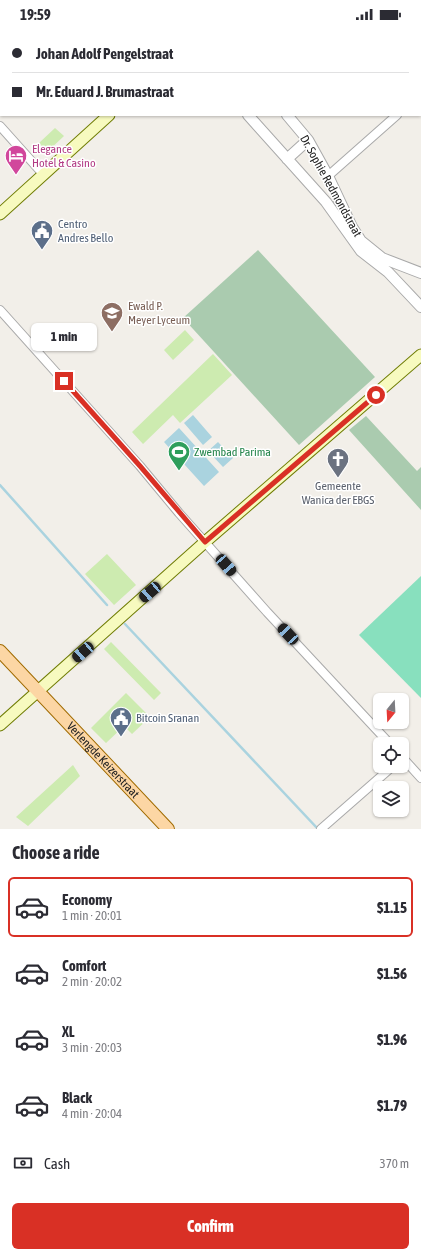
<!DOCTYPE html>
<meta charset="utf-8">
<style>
:root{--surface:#fff;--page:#f7f7f7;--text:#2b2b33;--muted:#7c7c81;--line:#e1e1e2;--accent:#d93025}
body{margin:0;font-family:"Asap Condensed",sans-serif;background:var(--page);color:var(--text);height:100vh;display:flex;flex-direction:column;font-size:15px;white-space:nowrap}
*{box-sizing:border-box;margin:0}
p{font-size:13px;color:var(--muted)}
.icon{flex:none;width:22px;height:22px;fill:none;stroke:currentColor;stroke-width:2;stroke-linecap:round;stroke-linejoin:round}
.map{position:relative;height:801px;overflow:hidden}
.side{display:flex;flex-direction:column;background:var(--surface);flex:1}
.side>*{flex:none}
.hud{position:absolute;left:0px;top:0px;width:421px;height:88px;box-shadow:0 1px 3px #0004;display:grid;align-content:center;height:88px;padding:0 12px;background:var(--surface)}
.needle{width:26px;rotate:198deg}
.tools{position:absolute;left:373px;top:665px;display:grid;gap:8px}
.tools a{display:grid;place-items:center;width:36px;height:36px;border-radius:6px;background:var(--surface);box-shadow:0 1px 3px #0004;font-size:20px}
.end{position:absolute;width:18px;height:18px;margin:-9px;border:5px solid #d93025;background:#fff;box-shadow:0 0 0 2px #fff}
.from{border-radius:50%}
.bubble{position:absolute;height:28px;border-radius:6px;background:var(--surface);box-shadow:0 1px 3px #0004;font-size:13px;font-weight:800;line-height:28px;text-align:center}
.car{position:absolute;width:12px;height:24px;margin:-12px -6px;border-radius:5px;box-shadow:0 0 3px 1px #0007;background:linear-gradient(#222 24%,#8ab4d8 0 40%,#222 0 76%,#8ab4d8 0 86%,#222 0)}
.hud b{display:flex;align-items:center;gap:14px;height:38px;font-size:15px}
.hud b+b{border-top:1px solid var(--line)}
.hud i{width:10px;height:10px;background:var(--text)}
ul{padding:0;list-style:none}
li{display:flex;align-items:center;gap:12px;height:60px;margin:0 8px 6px;padding:0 4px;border:2px solid transparent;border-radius:6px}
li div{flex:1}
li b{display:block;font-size:15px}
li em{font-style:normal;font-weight:800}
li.active{border-color:var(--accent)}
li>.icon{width:36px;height:36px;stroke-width:1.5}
h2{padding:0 12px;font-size:18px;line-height:48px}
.pay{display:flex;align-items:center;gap:10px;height:44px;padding:0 12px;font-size:15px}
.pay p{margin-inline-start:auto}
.cta{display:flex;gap:8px;margin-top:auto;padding:8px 12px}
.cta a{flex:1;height:46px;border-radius:6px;background:var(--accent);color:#fff;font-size:16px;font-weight:800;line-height:46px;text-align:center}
.status{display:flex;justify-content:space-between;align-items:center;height:28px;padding:0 20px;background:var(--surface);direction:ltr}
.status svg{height:11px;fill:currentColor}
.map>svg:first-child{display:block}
</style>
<div class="status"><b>19:59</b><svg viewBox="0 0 49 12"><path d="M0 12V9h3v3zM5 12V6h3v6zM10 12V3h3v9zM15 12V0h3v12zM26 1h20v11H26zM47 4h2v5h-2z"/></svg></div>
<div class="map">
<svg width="421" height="801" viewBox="0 0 421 801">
<rect width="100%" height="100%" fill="#f2efe9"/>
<path fill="#cdebb0" d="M55 100 64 108 47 124 39 115Z
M185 302 194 312 173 332 164 322Z
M213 326 232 347 180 395 173 387 143 416 132 404Z
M107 526 136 557 114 577 85 546Z
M111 614 161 665 154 672 104 621Z
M126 665 150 689 132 706 124 698 106 715 91 700Z
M73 737 80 748 28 798 16 789Z"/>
<path fill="#aacbaf" d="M258 222 375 349 299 417 183 290Z
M366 388 417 443 421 439V482L349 402Z"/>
<path fill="#88e0be" d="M421 548V670L359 607Z"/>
<path fill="#aad3df" d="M193 387 212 409 203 417 184 395Z
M179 400 219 444 204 458 164 414Z
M218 414 233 430 223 439 208 423Z"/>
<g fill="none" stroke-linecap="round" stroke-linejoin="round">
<path stroke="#aad3df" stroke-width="2.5" d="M0 457 107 577
M125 596 318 801"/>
<g stroke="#a9a9a9" stroke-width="10">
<path id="minor" d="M420 67 421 66
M0 98 43 146
M328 148 397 87
M0 282 140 438 179 485 267 584 390 716
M402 729 421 750
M321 801 393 738"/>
</g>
<g stroke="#a9a9a9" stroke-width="12">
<path id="tertiary" d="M171 0 172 1
M211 0 212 1
M248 87 326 174 361 223 388 244 421 279
M287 87 308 112 328 148 352 199 361 213 382 230 421 245
M287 131 308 112"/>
</g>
<g stroke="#707d05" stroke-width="13">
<path id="secondary" d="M204 1 205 0
M0 186 109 87
M0 697 205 514 421 327"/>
</g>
<g stroke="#a06b00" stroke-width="14">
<g id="primary">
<path id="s1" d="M0 623 168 801"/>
</g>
</g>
<use href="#minor" stroke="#fff" stroke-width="8"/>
<use href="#tertiary" stroke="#fff" stroke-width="10"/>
<use href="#secondary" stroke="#f7fabf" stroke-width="11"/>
<use href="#primary" stroke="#fcd6a4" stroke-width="12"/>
</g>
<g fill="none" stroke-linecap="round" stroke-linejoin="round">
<path stroke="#d93025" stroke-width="5" d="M64 353 140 438 205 514 376 367"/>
</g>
<defs>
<g id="hotel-pin" transform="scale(1.15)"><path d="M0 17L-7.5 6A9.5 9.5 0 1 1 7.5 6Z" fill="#d1479c" stroke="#fff"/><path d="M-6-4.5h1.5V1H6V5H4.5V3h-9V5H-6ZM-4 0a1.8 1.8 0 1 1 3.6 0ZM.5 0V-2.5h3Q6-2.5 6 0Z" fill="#fff"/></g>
<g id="civic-pin" transform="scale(1.15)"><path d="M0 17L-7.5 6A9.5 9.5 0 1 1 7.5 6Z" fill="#5c6f8a" stroke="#fff"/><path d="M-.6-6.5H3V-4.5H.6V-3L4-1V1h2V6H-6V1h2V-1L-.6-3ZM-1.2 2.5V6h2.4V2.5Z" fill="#fff"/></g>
<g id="school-pin" transform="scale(1.15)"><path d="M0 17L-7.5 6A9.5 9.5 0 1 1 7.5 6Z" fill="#8d6e63" stroke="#fff"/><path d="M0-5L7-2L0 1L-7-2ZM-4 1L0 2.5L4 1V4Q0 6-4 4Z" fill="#fff"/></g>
<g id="stadium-pin" transform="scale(1.15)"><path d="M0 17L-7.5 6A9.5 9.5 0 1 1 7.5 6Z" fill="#2e9e5b" stroke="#fff"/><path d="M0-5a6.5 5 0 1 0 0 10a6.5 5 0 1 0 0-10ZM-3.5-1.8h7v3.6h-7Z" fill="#fff"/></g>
<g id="church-pin" transform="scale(1.15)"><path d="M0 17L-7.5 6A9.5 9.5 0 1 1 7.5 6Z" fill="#6b7280" stroke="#fff"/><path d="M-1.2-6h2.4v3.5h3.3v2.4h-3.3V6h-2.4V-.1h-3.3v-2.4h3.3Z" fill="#fff"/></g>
</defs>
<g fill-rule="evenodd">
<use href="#hotel-pin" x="16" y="128"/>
<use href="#civic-pin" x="42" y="203"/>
<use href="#school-pin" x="112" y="285"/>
<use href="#stadium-pin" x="179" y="424"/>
<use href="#church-pin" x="338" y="431"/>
<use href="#civic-pin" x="121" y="690"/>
</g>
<g text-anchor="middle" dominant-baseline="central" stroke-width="3" stroke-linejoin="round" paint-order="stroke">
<g font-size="12" fill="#b23c85" stroke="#fff" text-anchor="start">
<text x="32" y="121">Elegance<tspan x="32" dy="14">Hotel &amp; Casino</tspan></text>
</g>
<g font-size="12" fill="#222" stroke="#fff">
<text transform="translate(331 158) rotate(61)">Dr. Sophie Redmondstraat</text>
<text stroke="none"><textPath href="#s1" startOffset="150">Verlengde Keizerstraat</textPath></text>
</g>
<g font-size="12" fill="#4e5e75" stroke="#fff" text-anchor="start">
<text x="58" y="196">Centro<tspan x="58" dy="14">Andres Bello</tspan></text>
<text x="136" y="690">Bitcoin Sranan</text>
</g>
<g font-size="12" fill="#785e54" stroke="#fff" text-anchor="start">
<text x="128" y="278">Ewald P.<tspan x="128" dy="14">Meyer Lyceum</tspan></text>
</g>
<g font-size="12" fill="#27864d" stroke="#fff" text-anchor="start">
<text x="194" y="424">Zwembad Parima</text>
</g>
<g font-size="12" fill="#5b616d" stroke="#fff">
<text x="338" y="458">Gemeente<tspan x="338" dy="14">Wanica der EBGS</tspan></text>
</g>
</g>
</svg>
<div class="tools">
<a><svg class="needle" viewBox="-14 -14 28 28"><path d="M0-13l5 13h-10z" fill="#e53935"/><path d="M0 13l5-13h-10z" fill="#7c7c81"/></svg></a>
<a><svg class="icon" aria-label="locate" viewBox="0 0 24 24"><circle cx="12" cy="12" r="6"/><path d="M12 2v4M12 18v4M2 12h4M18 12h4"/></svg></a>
<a><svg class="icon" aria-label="layers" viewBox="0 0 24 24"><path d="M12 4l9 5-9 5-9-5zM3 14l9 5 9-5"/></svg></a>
</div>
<i class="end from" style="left:376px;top:367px"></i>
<i class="end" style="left:64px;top:353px"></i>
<div class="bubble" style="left:31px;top:295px;width:66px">1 min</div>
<i class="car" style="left:226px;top:537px;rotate:139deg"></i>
<i class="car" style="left:150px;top:564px;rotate:229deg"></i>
<i class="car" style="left:288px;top:606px;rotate:317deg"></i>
<i class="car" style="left:83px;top:624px;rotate:229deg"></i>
<div class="hud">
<b><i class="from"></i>Johan Adolf Pengelstraat</b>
<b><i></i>Mr. Eduard J. Brumastraat</b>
</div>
</div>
<section class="side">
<h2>Choose a ride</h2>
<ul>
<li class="active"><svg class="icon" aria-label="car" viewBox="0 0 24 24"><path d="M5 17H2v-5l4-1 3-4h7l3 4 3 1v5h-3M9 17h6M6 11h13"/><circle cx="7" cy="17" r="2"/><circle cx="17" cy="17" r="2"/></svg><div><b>Economy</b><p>1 min · 20:01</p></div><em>$1.15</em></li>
<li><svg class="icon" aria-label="car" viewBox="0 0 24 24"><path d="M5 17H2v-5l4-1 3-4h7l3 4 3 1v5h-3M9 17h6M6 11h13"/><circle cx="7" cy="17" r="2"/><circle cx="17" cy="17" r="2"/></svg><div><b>Comfort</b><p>2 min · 20:02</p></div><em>$1.56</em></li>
<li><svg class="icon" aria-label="car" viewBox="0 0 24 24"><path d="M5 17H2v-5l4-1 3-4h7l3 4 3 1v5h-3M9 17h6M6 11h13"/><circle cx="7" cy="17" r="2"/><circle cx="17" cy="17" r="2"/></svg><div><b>XL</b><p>3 min · 20:03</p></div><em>$1.96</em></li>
<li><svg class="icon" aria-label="car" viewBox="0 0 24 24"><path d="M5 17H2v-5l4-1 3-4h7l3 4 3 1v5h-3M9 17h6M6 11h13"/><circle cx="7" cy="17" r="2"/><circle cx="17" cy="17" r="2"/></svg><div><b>Black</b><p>4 min · 20:04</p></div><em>$1.79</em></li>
</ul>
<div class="pay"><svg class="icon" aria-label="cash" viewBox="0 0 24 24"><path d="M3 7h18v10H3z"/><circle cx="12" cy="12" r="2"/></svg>Cash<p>370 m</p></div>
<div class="cta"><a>Confirm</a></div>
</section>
